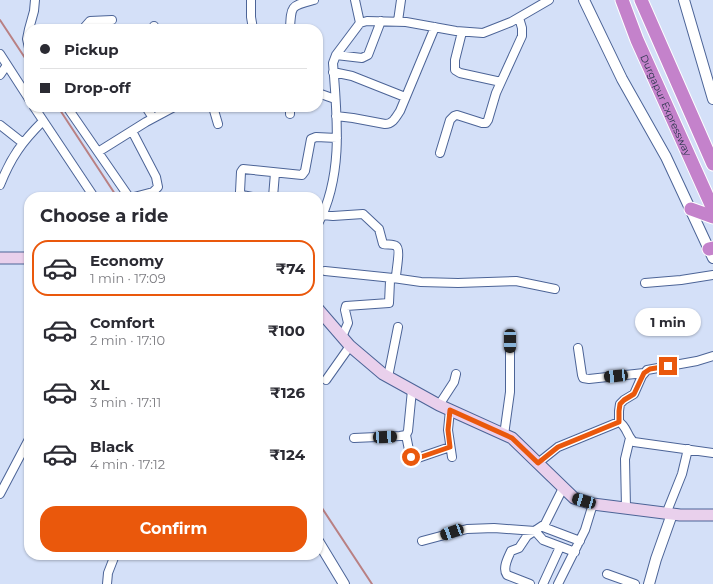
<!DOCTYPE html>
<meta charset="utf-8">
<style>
:root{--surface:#fff;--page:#f2f2f3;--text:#2b2b33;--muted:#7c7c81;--line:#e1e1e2;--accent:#ea580c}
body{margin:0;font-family:Montserrat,sans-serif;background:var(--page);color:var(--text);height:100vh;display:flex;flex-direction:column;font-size:15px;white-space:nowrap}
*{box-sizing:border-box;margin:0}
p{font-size:13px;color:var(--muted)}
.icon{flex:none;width:22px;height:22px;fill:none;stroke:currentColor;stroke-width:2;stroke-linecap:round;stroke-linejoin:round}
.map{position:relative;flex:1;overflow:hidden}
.details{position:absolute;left:24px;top:192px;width:299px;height:368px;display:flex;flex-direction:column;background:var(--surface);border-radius:16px;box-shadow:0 1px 3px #0004}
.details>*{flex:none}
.banner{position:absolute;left:24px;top:24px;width:299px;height:88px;border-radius:16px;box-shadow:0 1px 3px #0004;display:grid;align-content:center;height:88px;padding:0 16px;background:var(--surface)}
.end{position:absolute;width:18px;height:18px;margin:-9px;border:5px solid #ea580c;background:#fff;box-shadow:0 0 0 2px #fff}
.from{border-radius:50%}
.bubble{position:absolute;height:28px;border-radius:14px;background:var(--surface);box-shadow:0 1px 3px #0004;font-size:13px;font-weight:700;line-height:28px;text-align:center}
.car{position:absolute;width:12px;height:24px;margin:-12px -6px;border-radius:5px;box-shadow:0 0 3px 1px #0007;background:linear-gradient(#222 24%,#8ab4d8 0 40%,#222 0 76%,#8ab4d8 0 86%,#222 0)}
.banner b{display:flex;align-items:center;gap:14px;height:38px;font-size:15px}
.banner b+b{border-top:1px solid var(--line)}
.banner i{width:10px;height:10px;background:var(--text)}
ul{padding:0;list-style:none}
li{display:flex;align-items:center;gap:12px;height:56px;margin:0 8px 6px;padding:0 8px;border:2px solid transparent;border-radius:16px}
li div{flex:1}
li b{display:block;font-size:15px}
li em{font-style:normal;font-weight:700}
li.current{border-color:var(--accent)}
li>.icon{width:36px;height:36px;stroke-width:1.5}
h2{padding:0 16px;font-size:18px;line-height:48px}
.button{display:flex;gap:8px;margin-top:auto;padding:8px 16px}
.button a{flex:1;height:46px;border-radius:16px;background:var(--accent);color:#fff;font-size:16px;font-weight:700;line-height:46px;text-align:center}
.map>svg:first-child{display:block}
</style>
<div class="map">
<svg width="713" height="584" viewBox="0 0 713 584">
<rect width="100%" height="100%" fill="#d4e0f8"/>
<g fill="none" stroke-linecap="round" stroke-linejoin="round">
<path stroke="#b98083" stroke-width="2" d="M0 20 29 64
M58 107 117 197
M318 502 372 584"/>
<g stroke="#4c6497" stroke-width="10">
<path id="minor" d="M251 0V17L253 29
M355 0 360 23
M398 21 401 0
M29 29 34 11 35 0
M29 29 27 39 29 48
M83 29 90 21 112 20
M154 29V26
M290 29C291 5 291 6 314 0
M462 32 455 60V70L460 73 501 82
M0 54 29 99
M336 55 362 58 368 55 381 21
M333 72 352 76 405 97
M0 75 7 65
M318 93 335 99
M34 107 94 197
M67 107 129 197
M146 107 153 118
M213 107 218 124
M290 114V107
M336 116 353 118 385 124C393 124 396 117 400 111L435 27
M0 125 23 143
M132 131 156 177 158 187 153 192 134 197
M98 152 146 122 174 107
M440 153 450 120 454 116 457 115 482 123H486L488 120 496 93 522 36V28L519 18
M0 185C11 157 22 142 43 121
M252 197 242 195 240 192 241 172 243 169 302 175 305 171 311 139 316 137 337 138
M273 197 275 173
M322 215 333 216 363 214 379 229 383 244C387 245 393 244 396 246 401 249 396 271 396 277
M318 224C344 175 337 116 333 63L336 55 360 23 367 21 406 22 456 31 483 33 511 22 549 0
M325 271 393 278
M645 283 681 280 713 275
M342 337 348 323 345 310 346 306 389 303 390 281 393 278 421 282 458 283 516 281 555 289
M578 348 582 375 583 378 589 379 644 373
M388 377 398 327
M326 380 350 346
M439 405 454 382 456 374
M450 410 448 430 452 457
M619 422V411L620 404 624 400 634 394 642 376 647 370 697 361 713 356
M406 435 410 455 413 458H418L450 447
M504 435 510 392V341
M354 438 400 436 406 435 408 431 412 390
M538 463 558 447 619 422C627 426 627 437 634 442L713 453
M0 494 29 439
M626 508 625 459 630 438
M666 514 682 474 688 449
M543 527 580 541
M422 541 467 529 494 528 535 531 543 540 575 552
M607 574 635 584
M107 584 108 573 115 555
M530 584 507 575C502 568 508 558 511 551L519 548 527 536 545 524 563 488
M543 584 560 547
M558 584 585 530 593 504"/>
</g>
<g stroke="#4c6497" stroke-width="12">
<path id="tertiary" d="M584 0 622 79 666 157 713 258
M684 0 713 99
M318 541 344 584
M649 584 656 559 672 514"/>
</g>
<g stroke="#4c6497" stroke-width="13">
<path id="secondary" d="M0 258H29
M318 309 350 346 383 374 439 405 512 438 574 498 593 504 680 515H713"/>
</g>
<g stroke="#fff" stroke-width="15">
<g id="trunk">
<path id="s1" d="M622 0 637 40 713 209"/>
<path d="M641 0 713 164"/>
<path d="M691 209 713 217"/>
<path d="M709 249 713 248"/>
</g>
</g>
<use href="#minor" stroke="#fff" stroke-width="8"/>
<use href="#tertiary" stroke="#fff" stroke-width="10"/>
<use href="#secondary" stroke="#e9d0ec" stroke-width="11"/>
<use href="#trunk" stroke="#c482cb" stroke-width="13"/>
</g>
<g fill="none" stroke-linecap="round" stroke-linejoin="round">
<path stroke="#ea580c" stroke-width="5" d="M411 457 418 458 450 447 448 430 450 410 512 438 538 463 558 447 619 422V411L620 404 624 400 634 394 644 373 650 369 668 366"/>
</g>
<g text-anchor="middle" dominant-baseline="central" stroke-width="4" stroke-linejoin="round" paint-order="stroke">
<g font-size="10" fill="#29344b" stroke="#fff">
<text stroke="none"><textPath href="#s1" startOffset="114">Durgapur Expressway</textPath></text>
</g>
</g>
</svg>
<i class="end from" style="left:411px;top:457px"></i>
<i class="end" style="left:668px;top:366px"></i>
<div class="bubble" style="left:635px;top:308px;width:66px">1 min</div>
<i class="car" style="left:510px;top:341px;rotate:180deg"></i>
<i class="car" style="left:616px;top:376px;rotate:264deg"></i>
<i class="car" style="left:385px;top:437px;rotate:87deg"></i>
<i class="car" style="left:584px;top:501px;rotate:286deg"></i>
<i class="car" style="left:452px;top:532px;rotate:250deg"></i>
<div class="banner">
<b><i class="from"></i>Pickup</b>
<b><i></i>Drop-off</b>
</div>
<section class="details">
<h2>Choose a ride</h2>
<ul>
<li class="current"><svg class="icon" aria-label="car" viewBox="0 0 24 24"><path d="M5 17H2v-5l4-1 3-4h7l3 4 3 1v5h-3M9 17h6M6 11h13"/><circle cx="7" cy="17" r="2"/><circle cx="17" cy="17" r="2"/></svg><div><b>Economy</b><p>1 min · 17:09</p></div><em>₹74</em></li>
<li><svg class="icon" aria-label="car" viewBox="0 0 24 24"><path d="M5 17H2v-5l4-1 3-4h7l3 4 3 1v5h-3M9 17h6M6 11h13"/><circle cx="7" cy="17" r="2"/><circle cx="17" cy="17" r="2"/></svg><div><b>Comfort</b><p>2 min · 17:10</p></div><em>₹100</em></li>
<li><svg class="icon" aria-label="car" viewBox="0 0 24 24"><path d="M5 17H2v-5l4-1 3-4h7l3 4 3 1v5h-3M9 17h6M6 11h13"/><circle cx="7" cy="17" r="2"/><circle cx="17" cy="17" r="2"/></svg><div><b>XL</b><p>3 min · 17:11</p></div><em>₹126</em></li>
<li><svg class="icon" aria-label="car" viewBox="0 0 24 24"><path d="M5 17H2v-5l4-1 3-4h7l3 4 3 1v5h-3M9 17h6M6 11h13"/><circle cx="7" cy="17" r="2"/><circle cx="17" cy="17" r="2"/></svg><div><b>Black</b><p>4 min · 17:12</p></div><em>₹124</em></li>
</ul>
<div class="button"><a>Confirm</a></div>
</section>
</div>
